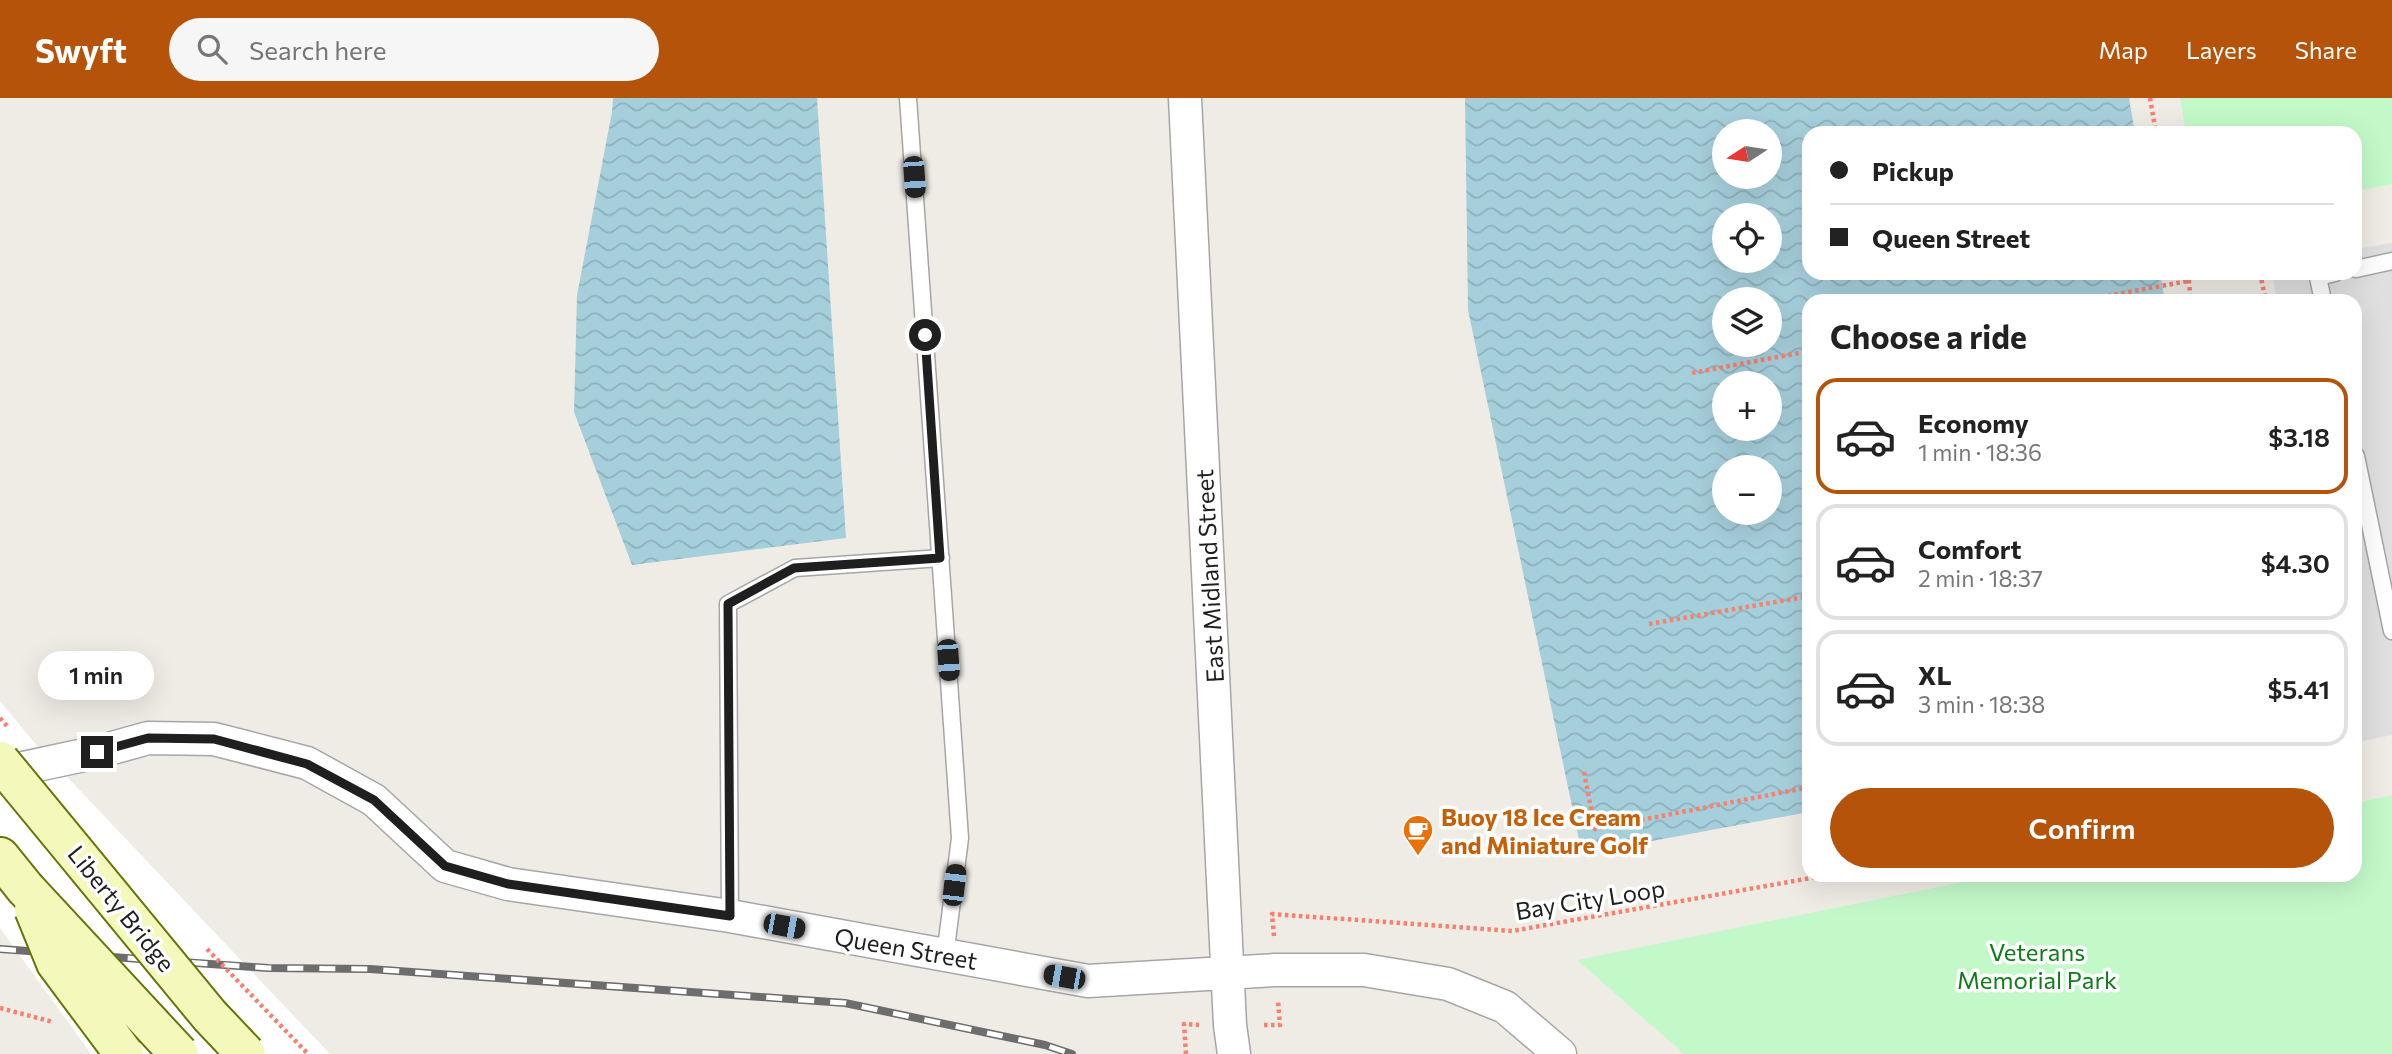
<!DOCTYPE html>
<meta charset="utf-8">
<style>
:root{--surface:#fff;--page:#f6f6f6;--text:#222;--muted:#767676;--line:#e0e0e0;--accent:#b45309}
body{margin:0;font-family:Commissioner,sans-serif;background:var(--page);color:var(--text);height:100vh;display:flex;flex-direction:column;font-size:26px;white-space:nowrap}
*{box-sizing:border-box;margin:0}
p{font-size:23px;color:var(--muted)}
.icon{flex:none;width:38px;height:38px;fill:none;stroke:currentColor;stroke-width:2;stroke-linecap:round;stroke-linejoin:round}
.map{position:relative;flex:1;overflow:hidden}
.drawer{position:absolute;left:1802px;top:196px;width:560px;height:588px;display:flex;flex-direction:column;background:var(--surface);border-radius:21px;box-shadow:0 7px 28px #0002}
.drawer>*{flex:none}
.guide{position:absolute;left:1802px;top:28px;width:560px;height:154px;border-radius:21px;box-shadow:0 7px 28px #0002;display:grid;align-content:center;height:154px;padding:0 28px;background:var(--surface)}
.needle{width:46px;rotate:258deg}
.tools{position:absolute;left:1712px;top:21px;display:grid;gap:14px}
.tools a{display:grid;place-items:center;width:70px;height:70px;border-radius:50%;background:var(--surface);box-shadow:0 7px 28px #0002;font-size:35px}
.end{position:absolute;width:32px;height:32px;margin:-16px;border:9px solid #1f1f1f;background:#fff;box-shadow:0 0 0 4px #fff}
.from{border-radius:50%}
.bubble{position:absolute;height:49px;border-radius:24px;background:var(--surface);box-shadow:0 7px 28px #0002;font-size:23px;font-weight:600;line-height:49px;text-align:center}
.car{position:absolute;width:21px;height:42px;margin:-21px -10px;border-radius:9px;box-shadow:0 0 5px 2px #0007;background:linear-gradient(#222 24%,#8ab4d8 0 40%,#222 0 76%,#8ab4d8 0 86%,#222 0)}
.guide b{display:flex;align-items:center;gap:24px;height:66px;font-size:26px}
.guide b+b{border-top:2px solid var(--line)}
.guide i{width:18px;height:18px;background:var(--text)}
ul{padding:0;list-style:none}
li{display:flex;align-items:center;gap:21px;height:116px;margin:0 14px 10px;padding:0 14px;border:4px solid var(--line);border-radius:21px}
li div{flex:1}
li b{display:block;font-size:26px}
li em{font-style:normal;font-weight:600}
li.active{border-color:var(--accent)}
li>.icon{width:63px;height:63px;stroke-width:1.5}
h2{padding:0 28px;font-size:32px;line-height:84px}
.primary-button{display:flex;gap:14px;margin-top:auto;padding:14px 28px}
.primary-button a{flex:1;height:80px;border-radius:42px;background:var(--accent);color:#fff;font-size:28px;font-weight:600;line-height:80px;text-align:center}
header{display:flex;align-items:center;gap:42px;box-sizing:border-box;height:98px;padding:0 35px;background:var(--accent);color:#fff}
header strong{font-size:33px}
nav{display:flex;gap:38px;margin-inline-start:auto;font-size:24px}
.search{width:490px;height:63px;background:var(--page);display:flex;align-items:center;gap:18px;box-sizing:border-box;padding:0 24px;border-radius:38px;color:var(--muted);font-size:26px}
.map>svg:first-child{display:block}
</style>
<header>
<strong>Swyft</strong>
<div class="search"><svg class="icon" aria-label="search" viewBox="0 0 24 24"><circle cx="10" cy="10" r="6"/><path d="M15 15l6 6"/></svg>Search here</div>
<nav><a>Map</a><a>Layers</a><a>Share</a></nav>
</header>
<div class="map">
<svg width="2392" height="956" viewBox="0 0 2392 956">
<defs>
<pattern id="water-waves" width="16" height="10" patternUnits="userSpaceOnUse" patternTransform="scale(1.75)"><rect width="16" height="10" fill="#a6cfdc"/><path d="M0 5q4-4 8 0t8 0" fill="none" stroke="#8eb1bc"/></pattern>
</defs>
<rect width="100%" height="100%" fill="#efece5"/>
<path fill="#c3f9c9" d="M2180 0H2392V86L2356 93V35H2186Z
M2392 697V956H1684L1577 862 1998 777H2356V705Z"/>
<path fill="#dfdfdf" d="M2392 145V637L2357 644 2356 203H2277L2272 175H2356V151Z"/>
<path fill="url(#water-waves)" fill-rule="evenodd" d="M613 0H817L846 440 632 467 574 314 577 197 612 14Z
M1465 0H2129L2135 35H1810V175H2160L2165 203H1810L1809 714 1582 756 1468 212ZM1724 33H1769V79H1724ZM1724 117H1769V163H1724ZM1724 201H1769V247H1724ZM1724 285H1769V331H1724ZM1724 369H1769V415H1724Z"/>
<path fill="#fff" d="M0 603 33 643 330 956H91L0 830Z"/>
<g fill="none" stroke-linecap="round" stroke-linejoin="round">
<g stroke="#a6a6a6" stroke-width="19">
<path id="lane" d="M908 0 960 740 945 858
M2356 171 2392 163
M2323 203 2318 179 2335 175
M2356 358 2392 533
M730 818 728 506 795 470 941 460"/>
</g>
<g stroke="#a6a6a6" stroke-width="35">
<path id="street" d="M1185 0 1230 927 1234 956
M0 675 98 654 148 640 214 641 307 665 374 702 445 768 508 786 730 818 1088 883 1275 872H1364L1448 886 1505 909 1560 956"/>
</g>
<g stroke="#667507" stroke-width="42">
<path id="secondary" d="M0 759 25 790"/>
</g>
<path stroke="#f7806e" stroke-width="4.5" stroke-dasharray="3.5 3.5" stroke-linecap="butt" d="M2150 0 2156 35
M2188 175 2191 203
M2260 175 2266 203
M2080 203 2188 183
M1692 275 1810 253
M1649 526 1810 498
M1584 674 1595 731 1810 689
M1274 838 1272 816 1512 833 1828 777
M0 910 53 924
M1264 927H1280L1278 903
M1186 956 1184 926 1199 927"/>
<use href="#lane" stroke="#fff" stroke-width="16"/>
<use href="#street" stroke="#fff" stroke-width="32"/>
<use href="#secondary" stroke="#f4f8ba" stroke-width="38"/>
<g stroke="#6d6d6d" stroke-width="8">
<path id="rail" d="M0 851 268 870 370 871 845 905 1045 947 1072 956"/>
</g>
<use href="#rail" stroke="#fff" stroke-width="5" stroke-dasharray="16" stroke-linecap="butt"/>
<g stroke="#667507" stroke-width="42" stroke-linecap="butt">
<path id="secondary-bridge" d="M0 663 210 918 246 956
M25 790 179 956
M34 811 56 865 124 956"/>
</g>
<path stroke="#f7806e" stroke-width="4.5" stroke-dasharray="3.5 3.5" stroke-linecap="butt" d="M0 620 7 628
M207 851 308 956"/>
<use href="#secondary-bridge" stroke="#f4f8ba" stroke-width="38"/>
</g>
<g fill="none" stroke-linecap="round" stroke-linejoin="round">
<path stroke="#1f1f1f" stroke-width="9" d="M97 654 148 640 214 641 307 666 374 702 445 768 508 786 730 818 728 506 794 470 940 460 925 237"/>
</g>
<defs>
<g id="cafe-pin" transform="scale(1.575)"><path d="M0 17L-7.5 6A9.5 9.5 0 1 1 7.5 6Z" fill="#e8710a" stroke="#fff"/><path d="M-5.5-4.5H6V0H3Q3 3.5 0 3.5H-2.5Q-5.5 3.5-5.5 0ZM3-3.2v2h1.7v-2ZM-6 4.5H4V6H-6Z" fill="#fff"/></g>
</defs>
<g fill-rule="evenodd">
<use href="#cafe-pin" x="1418" y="732"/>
</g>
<g text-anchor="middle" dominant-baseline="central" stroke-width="7" stroke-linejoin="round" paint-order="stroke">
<g font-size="24" fill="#1f1f1f" stroke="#fff">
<text transform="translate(1209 478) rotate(-93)">East Midland Street</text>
<text transform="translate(1590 801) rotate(-9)">Bay City Loop</text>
<text transform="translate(122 810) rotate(51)">Liberty Bridge</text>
<text transform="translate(906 850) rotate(10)">Queen Street</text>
</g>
<g font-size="24" font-weight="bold" fill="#c56008" stroke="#fff" text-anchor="start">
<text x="1441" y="718">Buoy 18 Ice Cream<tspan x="1441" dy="28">and Miniature Golf</tspan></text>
</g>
<g font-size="24" fill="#0d7c19" stroke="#fff">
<text x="2037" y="853">Veterans<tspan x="2037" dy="28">Memorial Park</tspan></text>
</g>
</g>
</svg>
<div class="tools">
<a><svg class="needle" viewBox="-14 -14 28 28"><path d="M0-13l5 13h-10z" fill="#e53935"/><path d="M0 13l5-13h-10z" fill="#767676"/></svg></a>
<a><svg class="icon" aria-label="locate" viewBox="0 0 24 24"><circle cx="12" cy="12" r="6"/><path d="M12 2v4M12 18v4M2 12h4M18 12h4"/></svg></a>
<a><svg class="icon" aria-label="layers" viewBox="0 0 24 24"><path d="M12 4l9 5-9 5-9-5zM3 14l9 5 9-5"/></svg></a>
<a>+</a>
<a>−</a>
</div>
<i class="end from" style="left:925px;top:237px"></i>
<i class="end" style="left:97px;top:654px"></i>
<div class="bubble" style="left:38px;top:553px;width:116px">1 min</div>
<i class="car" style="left:914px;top:79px;rotate:176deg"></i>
<i class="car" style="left:948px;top:562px;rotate:176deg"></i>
<i class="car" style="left:954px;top:787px;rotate:7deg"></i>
<i class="car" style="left:784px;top:828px;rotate:101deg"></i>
<i class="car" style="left:1064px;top:879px;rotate:280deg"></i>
<div class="guide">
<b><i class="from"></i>Pickup</b>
<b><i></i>Queen Street</b>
</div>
<section class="drawer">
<h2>Choose a ride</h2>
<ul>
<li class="active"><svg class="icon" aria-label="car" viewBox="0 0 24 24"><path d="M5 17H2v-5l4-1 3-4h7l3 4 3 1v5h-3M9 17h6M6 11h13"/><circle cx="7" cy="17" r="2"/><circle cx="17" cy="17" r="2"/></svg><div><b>Economy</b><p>1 min · 18:36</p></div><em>$3.18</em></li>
<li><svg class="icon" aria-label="car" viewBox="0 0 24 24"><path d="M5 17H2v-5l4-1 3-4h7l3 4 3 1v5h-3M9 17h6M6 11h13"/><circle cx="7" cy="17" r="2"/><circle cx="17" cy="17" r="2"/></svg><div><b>Comfort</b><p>2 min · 18:37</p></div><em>$4.30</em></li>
<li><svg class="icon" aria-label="car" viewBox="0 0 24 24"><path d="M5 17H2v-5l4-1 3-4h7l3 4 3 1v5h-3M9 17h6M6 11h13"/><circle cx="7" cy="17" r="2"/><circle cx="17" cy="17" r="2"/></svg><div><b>XL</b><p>3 min · 18:38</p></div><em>$5.41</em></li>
</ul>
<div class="primary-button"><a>Confirm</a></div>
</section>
</div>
